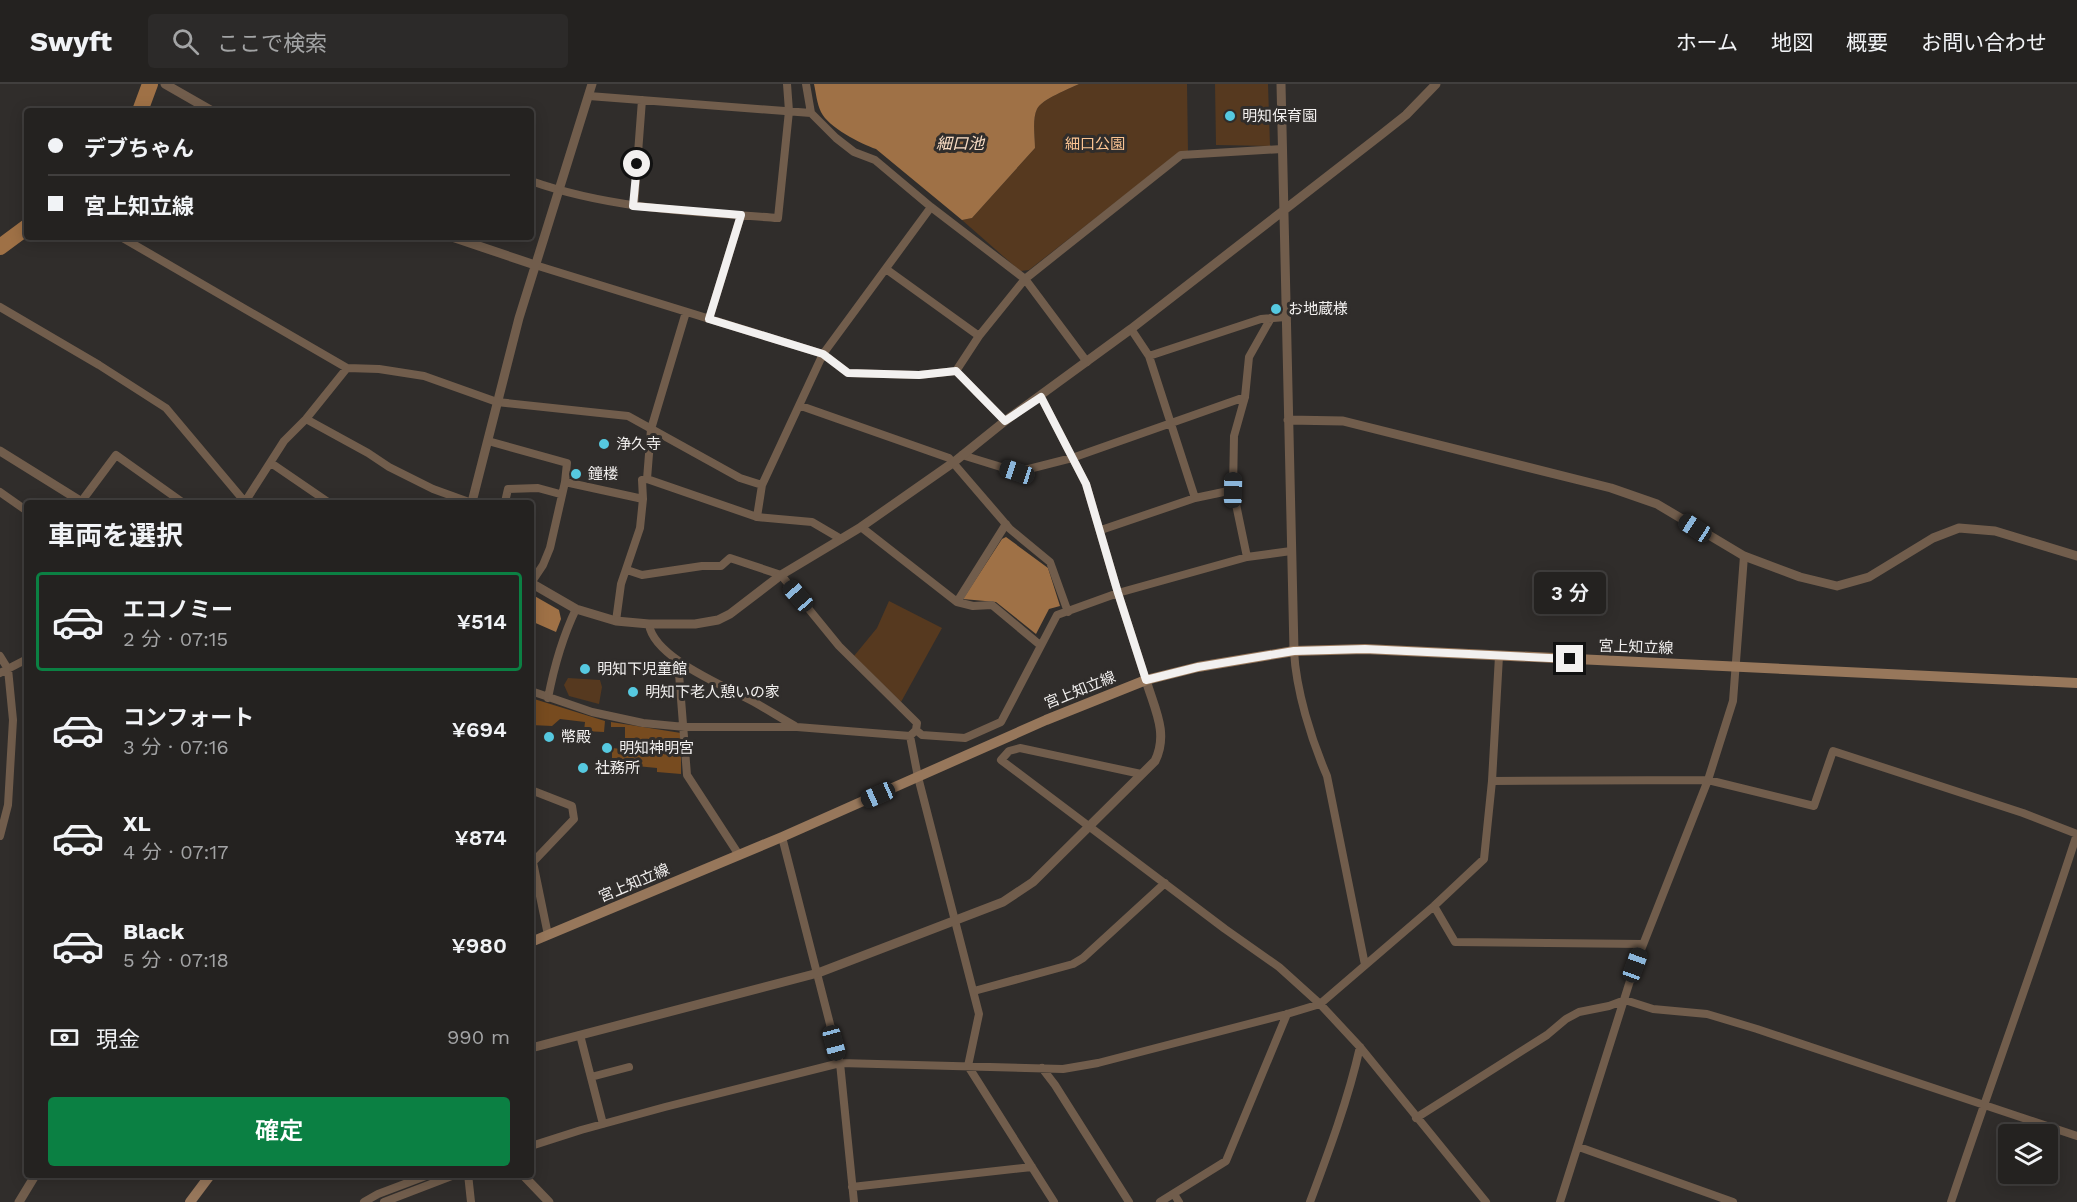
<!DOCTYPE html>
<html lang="ja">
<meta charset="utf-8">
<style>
:root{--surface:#242220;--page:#2c2a29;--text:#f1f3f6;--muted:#a3a4a5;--line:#413f3e;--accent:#0b8043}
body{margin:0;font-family:"Work Sans","Noto Sans JP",sans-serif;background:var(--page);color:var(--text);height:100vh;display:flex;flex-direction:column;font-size:22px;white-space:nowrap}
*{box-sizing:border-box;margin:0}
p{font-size:20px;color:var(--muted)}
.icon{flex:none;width:33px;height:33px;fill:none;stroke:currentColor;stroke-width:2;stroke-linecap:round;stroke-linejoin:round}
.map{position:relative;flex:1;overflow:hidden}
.details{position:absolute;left:24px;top:416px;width:510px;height:678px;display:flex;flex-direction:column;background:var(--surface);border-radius:6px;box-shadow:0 3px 15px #0003,0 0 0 2px var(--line)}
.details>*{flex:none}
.guide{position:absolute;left:24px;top:24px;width:510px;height:132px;border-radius:6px;box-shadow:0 3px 15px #0003,0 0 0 2px var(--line);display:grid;align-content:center;height:132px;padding:0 24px;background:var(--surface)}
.buttons{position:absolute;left:1998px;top:1040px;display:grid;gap:12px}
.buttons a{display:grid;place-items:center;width:60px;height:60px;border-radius:6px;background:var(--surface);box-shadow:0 3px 15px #0003,0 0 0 2px var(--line);font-size:30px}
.end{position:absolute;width:27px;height:27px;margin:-14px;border:8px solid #f2f0ef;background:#111;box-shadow:0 0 0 3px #111}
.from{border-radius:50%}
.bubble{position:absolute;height:42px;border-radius:6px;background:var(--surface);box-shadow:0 3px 15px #0003,0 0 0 2px var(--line);font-size:20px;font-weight:600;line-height:42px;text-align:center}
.car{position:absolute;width:18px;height:36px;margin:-18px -9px;border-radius:8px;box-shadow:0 0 4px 2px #0007;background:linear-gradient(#222 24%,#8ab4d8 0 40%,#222 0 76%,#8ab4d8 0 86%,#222 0)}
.guide b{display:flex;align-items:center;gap:21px;height:57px;font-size:22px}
.guide b+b{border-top:2px solid var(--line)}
.guide i{width:15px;height:15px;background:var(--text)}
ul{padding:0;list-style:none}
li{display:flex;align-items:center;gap:18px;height:99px;margin:0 12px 9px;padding:0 12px;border:3px solid transparent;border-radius:6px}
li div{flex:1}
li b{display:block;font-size:22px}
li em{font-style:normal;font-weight:600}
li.active{border-color:var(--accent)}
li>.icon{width:54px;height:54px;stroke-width:1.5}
h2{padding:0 24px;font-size:27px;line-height:72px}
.pay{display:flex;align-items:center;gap:15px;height:66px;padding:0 24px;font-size:22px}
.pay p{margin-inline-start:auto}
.action{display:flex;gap:12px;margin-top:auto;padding:12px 24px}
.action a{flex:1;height:69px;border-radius:6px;background:var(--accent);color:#fff;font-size:24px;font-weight:600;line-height:69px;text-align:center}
header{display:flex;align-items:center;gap:36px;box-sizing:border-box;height:84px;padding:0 30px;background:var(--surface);border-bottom:2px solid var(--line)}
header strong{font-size:28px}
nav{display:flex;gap:33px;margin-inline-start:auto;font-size:21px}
.search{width:420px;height:54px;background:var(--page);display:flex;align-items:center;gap:15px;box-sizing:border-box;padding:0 21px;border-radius:6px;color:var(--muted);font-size:22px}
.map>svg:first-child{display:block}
</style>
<header>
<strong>Swyft</strong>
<div class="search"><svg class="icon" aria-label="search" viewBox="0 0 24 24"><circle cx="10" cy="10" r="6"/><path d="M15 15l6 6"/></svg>ここで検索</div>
<nav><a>ホーム</a><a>地図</a><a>概要</a><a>お問い合わせ</a></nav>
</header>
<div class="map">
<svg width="2077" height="1118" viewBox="0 0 2077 1118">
<rect width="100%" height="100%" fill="#302d2b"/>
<path fill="#56391f" d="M1079 0H1187L1188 68H1180L1029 186 1020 187 962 136 972 134 1035 64C1035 53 1032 35 1037 25 1042 15 1069 5 1079 0Z
M1215 0H1268L1270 62 1216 61Z
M889 517 942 544 901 618 854 572 877 544Z
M568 594 600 596 602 603 599 620 569 612 564 601Z"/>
<path fill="#774b1f" d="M531 614 605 637 604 648 584 647 585 638 560 635 552 642 531 641Z
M611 638 681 649 680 664 625 656V643H611Z
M612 664 681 671V690L657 688V684L626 681 623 685 615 684 612 679Z"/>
<path fill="#9f7146" d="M814 0H1079C1069 5 1042 15 1037 25 1032 35 1035 53 1035 64L972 134 962 136 876 65C861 60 828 43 821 28 817 20 816 9 814 0Z
M1006 453 1048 484 1060 522 1049 525 1036 550 996 518 963 515 1002 455Z
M531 510 559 526 561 535 556 548 531 537Z"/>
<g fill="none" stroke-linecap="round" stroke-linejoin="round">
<path stroke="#9f7146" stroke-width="16" d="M140 27 150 0
M0 163 27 143"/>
<path stroke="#715d4c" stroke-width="8" d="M806 0 811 29
M589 12 811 29 836 54 854 68 875 76 931 123 1025 195 1087 278
M531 97C610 125 695 128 778 134L789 27 787 0
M634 122 642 16
M121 153 347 284 379 285 424 292 497 318 628 332 740 394 762 401
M535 181 823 270 848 289 919 291 956 287
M886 185 979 252
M0 223 99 281 166 324 245 418
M709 235 741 131
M1149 272 1261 235 1286 233
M956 287 979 252 1025 195 1181 71 1282 65
M956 287 1005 337
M1041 313 1086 400 1118 509 1146 596
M801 322 949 374 1010 445 1050 478 1068 528
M306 335 368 369 389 383 433 405 469 418
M488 357 567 379 565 398 643 415
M962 371 1017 388 1072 374 1245 313
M271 379 328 418
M647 395 651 345 686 228
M0 408 27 427
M1195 414 1233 406
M81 418 116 371 182 418
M245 418 284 357 306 335 347 284
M505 418 508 405 538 404 560 410
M757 433 762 401 823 270 931 123
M861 443 957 518 973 522 992 521 1040 561
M1101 446 1195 414 1149 272 1131 245
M1247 473 1233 406 1234 352 1245 313 1249 273 1271 234
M531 499 543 481 550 464 565 398
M957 518 1006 440
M616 537 621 500 640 444 643 415 642 396 647 395 757 433 812 438 841 455
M649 540C653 574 727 603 754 618 768 626 781 634 795 642
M1294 567C1296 606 1311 655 1327 692L1365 881
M0 572 8 585 13 636 8 721 0 752
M678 577 687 691 739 771
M0 589 27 575
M531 607 592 628 643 639 685 643H797L910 652 916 646 917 639 839 562 781 491 730 474 721 482H702L642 491 627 486
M548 614C554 583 562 554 576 525
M916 646 922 651 965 654 1001 638 1057 531 1118 509 1247 473 1291 467
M910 652 918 693 979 930 968 982 1054 1118
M1141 690 1020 664 1009 667 1001 676 1225 845 1279 883 1320 920 1360 963 1486 1118
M1492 697 1708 696 1814 722 1833 667 2023 729 2077 750
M531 706 572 722 574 735 533 778
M782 753 840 979 854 1118
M531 775 533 778 548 851
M1434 822 1455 858 1643 860
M974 907 1073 880 1083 874 1165 799
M580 951 603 1040
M1042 984 1055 1001 1129 1118
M591 993 629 983
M1416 1034 1547 951 1566 935 1579 928 1609 922 1625 916 1653 925 1707 930 1757 945 2077 1052
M531 1062 581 1046 665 1023 840 979 1063 985 1098 979 1287 930 1320 920 1434 822 1484 775 1492 697 1499 572
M1579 1063 1733 1118
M468 1090 471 1118
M852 1103 1032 1083
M1174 1110 1179 1118
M364 1118 378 1110 431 1090
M384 1118 457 1090
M1160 1118 1226 1077 1287 930
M1310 1118C1329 1067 1348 1016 1360 963
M1560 1118 1635 881 1708 696 1733 617 1744 472
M1951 1118C1992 995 2037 874 2077 750"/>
<path stroke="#715d4c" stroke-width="9" d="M165 0 212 27
M1281 0 1294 567
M452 153 535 181
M1288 336 1343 337 1611 404 1657 420 1744 472 1800 493 1837 502 1869 493 1933 454 1959 444 1995 447 2077 472
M0 367 82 418
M472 418 519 234 592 0
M531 499 576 525 616 537 649 540H695L718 536 730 530 781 491 861 443 954 378 1005 337 1131 245 1382 50 1406 31 1436 0
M531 964 818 889 1003 818 1033 798 1155 677C1169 649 1154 624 1146 596
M522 1090 549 1118
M19 1118 36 1090"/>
<path stroke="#97775b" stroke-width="10" d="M531 858 782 753 1046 636 1146 596 1198 583 1294 567 1365 565 2077 599
M190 1118 211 1090"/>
</g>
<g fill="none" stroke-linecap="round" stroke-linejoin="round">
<path stroke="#f2f0ef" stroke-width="8" d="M637 80 633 122 741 131 709 235 823 270 848 289 919 291 956 287 1005 337 1041 313 1086 400 1118 509 1146 596 1198 583 1294 567 1365 565 1570 575"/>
</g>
<g fill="#56c9e0" stroke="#302d2b" stroke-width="2">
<circle cx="1230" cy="32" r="6"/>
<circle cx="1276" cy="225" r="6"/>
<circle cx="604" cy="360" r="6"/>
<circle cx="576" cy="390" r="6"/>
<circle cx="585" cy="585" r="6"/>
<circle cx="633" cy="608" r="6"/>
<circle cx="549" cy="653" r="6"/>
<circle cx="607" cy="664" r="6"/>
<circle cx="583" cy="684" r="6"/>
</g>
<g text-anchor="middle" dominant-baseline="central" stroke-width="6" stroke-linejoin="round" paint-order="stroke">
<g font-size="15" fill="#f2f0ef" stroke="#302d2b" text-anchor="start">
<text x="1242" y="32">明知保育園</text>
<text x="1288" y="225">お地蔵様</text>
<text x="616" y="360">浄久寺</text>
<text x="588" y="390">鐘楼</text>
<text x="597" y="585">明知下児童館</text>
<text x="645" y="608">明知下老人憩いの家</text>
<text x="561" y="653">幣殿</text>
<text x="619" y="664">明知神明宮</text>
<text x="595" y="684">社務所</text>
</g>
<g font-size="15" fill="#fbc492" stroke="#302d2b">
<text x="1095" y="60">細口公園</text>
</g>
<g font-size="15" fill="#f2f0ef" stroke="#302d2b">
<text transform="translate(1636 563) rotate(2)">宮上知立線</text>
<text transform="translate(1080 606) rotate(-22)">宮上知立線</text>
<text transform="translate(634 799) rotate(-23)">宮上知立線</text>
</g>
<g font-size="16" font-style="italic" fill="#f8dcc4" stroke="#302d2b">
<text x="960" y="59">細口池</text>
</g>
</g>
</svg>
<div class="buttons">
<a><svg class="icon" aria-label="layers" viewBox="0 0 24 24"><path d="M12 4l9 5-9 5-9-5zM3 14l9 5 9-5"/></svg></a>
</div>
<i class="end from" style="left:637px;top:80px"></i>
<i class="end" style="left:1570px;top:575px"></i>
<div class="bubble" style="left:1534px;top:488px;width:72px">3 分</div>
<i class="car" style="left:1017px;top:388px;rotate:288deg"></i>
<i class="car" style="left:1233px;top:406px;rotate:1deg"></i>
<i class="car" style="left:1695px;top:444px;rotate:303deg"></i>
<i class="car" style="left:798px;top:512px;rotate:319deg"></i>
<i class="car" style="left:878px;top:711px;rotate:246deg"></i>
<i class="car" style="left:1635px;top:881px;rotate:20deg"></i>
<i class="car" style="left:834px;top:959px;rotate:165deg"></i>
<div class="guide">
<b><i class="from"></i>デブちゃん</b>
<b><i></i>宮上知立線</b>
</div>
<section class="details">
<h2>車両を選択</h2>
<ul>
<li class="active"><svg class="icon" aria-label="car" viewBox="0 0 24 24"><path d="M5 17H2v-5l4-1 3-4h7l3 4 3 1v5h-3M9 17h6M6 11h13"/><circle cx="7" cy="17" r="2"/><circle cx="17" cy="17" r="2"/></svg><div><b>エコノミー</b><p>2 分 · 07:15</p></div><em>¥514</em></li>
<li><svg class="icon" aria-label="car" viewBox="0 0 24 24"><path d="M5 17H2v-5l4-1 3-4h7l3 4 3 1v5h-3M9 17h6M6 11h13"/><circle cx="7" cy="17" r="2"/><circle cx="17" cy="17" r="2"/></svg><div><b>コンフォート</b><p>3 分 · 07:16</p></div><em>¥694</em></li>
<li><svg class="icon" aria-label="car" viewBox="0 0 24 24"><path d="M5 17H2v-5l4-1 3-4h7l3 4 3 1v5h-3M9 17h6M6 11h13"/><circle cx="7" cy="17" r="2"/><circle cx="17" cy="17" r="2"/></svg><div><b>XL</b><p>4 分 · 07:17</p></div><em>¥874</em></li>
<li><svg class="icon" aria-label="car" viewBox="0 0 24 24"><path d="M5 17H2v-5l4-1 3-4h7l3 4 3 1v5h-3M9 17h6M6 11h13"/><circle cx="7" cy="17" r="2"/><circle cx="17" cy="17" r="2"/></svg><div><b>Black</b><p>5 分 · 07:18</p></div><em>¥980</em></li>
</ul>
<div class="pay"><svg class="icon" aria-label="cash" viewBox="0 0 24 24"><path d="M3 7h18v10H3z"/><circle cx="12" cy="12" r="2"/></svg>現金<p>990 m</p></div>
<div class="action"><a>確定</a></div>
</section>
</div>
